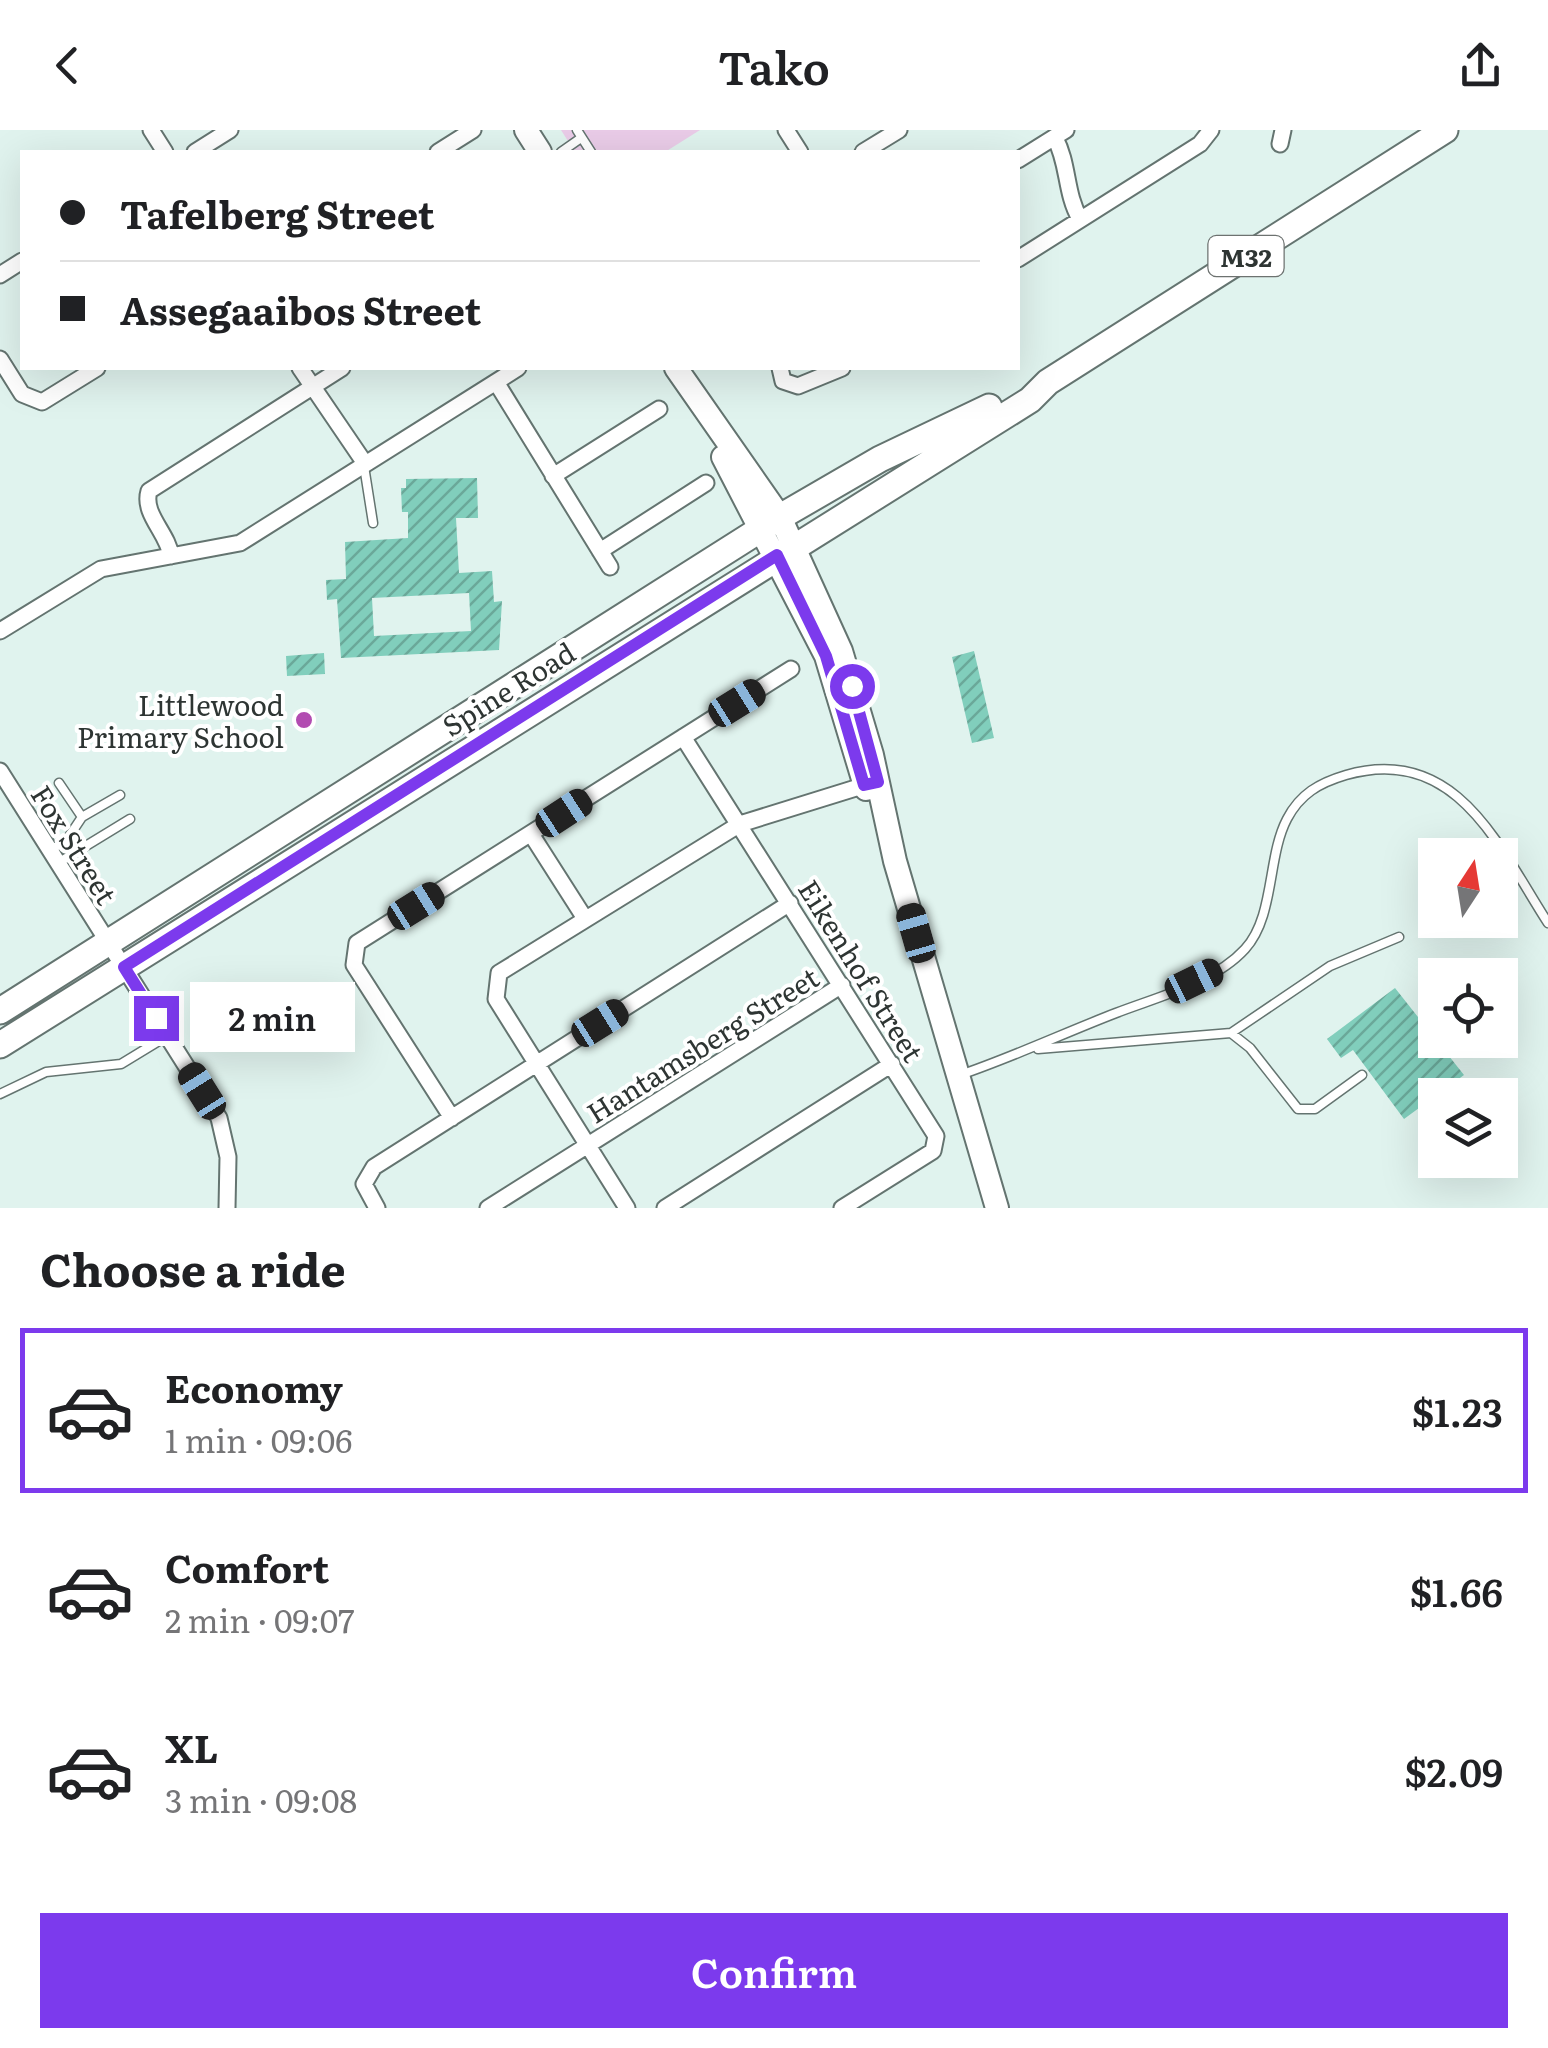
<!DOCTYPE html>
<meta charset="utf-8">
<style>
:root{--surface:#fff;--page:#f2f2f2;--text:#202124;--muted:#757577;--line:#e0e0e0;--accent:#7c3aed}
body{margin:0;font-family:Literata,serif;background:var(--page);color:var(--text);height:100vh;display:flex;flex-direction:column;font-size:38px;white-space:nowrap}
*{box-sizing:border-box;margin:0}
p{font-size:32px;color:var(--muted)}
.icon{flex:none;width:55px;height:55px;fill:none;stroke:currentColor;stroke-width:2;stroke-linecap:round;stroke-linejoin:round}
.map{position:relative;height:1078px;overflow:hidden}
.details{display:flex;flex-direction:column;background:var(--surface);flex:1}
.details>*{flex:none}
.hud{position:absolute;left:20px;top:20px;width:1000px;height:220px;border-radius:0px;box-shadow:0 10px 40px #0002;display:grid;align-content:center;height:220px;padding:0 40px;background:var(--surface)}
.needle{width:65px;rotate:12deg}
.controls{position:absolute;left:1418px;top:708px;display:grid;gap:20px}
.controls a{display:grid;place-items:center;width:100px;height:100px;border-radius:0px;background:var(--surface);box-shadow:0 10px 40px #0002;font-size:50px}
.end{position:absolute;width:45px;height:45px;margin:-22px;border:12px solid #7c3aed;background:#fff;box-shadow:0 0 0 5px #fff}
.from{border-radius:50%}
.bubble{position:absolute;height:70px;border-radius:0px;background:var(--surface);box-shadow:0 10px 40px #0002;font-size:32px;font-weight:600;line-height:70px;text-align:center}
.car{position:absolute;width:30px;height:60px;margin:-30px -15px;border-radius:12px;box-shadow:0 0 8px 2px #0007;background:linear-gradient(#222 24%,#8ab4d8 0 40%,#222 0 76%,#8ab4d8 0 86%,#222 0)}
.hud b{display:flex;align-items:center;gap:35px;height:95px;font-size:38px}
.hud b+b{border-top:2px solid var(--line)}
.hud i{width:25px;height:25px;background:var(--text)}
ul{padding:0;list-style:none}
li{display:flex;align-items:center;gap:30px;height:165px;margin:0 20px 15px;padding:0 20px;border:5px solid transparent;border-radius:0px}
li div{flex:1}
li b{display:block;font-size:38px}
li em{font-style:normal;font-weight:600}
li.current{border-color:var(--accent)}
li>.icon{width:90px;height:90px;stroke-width:1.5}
h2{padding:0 40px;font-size:45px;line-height:120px}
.primary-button{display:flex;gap:20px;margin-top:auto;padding:20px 40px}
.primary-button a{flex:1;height:115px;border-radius:0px;background:var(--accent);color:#fff;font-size:40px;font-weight:600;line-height:115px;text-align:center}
header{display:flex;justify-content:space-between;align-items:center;height:130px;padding:0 40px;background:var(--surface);font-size:45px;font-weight:600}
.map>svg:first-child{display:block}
</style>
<header><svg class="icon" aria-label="back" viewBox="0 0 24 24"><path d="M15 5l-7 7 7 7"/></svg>Tako<svg class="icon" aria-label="share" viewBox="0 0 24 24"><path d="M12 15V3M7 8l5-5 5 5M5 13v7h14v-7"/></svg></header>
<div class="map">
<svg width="1548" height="1078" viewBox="0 0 1548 1078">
<defs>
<pattern id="building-hatch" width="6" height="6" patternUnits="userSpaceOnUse" patternTransform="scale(2.5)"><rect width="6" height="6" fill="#81cebc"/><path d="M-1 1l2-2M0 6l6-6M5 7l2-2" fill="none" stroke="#6aa899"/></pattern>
</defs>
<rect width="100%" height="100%" fill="#e0f3ee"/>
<path fill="#eacce8" d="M561 0H700L665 22H575Z"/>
<path fill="url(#building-hatch)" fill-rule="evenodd" d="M477 348 478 388H456L459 443 492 441 494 472 502 471 499 520 341 528 337 469 327 470 326 450 346 449 345 412 408 408V382H402L401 358H406V349ZM469 463 471 501 374 506 372 468Z
M974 521 994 608 972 613 952 527Z
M324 523 325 544 287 546 286 526Z
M1395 858 1464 945 1404 989 1353 920 1341 928 1327 909Z"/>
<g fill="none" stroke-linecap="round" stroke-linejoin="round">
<g stroke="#647470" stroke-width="11">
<path id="lane" d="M577 0 591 22
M561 22 581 8
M364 336 373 393
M59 653 82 687
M50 720 66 711 82 687 120 665
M58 733 130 689
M1231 903 1330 836 1399 807
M1038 919 1231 903 1250 918 1298 979H1315L1362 945
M960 945C1013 927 1064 903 1116 883 1157 867 1214 853 1245 819 1275 786 1267 727 1287 689 1300 664 1319 653 1346 645 1457 613 1500 719 1548 793
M0 964 46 942 121 934 167 906"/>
</g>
<g stroke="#647470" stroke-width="19">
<path id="street" d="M151 0 165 22
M786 0 800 22
M1055 8C1069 34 1065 63 1080 89
M1280 14 1283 0
M195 22 230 0
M438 22 473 0
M863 22 899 0
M1018 30 1066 0
M1018 129 1200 14 1211 0
M0 145 22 131
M0 229 22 264 42 272 97 238
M300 238 364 332
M780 238 783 251 798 256 842 238
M496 252 610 437
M553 346 659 279
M600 421 706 353
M171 426C168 403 142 384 149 361L342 238
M0 501 101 439 240 413 518 238
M683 607 936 1006 933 1021 842 1078
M0 641 219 988 228 1027 227 1078
M531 704 584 787
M452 988 354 835 357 813 791 539
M377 1078 364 1054 374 1037 790 773
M488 1078 842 855
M627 1078 496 869 499 843 740 694 872 653
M665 1078 892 934"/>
</g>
<g stroke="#647470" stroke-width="26">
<path id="secondary" d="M526 0 540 22
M676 238 780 387 841 521 872 625 895 731 997 1078
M723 327 826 526 866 659"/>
</g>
<g stroke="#647470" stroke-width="29">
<path id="primary" d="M0 881 780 387 880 329 989 277
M0 915 1030 270 1048 252 1445 0"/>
</g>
<use href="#lane" stroke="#fff" stroke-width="8"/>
<use href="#street" stroke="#fff" stroke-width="15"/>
<use href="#secondary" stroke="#fff" stroke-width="22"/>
<use href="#primary" stroke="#fff" stroke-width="25"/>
</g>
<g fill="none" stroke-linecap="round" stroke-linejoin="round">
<path stroke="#7c3aed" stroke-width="12" d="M156 888 124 837 777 425 826 526 864 655 878 652 852 556"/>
</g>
<circle fill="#b24cb1" stroke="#fff" stroke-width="4" cx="304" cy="590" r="10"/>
<g text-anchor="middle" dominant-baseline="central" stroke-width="8" stroke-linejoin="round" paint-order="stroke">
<rect fill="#fff" stroke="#6d7270" stroke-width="2.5" x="1208.5" y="106" width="75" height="40" rx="8"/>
<g font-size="25" font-weight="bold" fill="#2e3533">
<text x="1246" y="126">M32</text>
</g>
<g font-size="28" fill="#2e3533" stroke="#fff">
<text transform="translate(508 558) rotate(-32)">Spine Road</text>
<text transform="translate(75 714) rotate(58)">Fox Street</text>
<text transform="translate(862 840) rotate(58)">Eikenhof Street</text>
<text transform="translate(702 914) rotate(-32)">Hantamsberg Street</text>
</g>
<g font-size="28" fill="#2e3533" stroke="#fff" text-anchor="end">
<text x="284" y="574">Littlewood<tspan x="284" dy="32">Primary School</tspan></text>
</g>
</g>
</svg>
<div class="controls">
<a><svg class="needle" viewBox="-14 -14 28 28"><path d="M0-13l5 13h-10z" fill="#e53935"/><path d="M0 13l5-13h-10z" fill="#757577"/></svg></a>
<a><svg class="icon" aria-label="locate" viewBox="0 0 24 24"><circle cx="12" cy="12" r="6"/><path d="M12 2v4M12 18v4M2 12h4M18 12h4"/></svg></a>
<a><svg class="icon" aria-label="layers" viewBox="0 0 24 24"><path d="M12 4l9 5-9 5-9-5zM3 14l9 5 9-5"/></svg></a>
</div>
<i class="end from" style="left:852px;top:556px"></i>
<i class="end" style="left:156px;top:888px"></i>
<div class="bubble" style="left:190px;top:852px;width:165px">2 min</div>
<i class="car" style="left:737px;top:573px;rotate:58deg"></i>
<i class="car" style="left:564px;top:683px;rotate:57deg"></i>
<i class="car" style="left:416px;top:776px;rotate:58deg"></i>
<i class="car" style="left:916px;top:803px;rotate:344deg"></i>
<i class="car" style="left:1194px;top:851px;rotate:64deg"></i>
<i class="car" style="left:600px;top:893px;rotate:58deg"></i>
<i class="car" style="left:202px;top:961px;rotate:328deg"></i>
<div class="hud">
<b><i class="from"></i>Tafelberg Street</b>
<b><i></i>Assegaaibos Street</b>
</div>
</div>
<section class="details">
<h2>Choose a ride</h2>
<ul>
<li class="current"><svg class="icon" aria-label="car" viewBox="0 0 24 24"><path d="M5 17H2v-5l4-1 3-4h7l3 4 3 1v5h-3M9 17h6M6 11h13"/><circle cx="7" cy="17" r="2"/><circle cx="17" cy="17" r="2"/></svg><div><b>Economy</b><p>1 min · 09:06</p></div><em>$1.23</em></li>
<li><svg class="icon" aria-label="car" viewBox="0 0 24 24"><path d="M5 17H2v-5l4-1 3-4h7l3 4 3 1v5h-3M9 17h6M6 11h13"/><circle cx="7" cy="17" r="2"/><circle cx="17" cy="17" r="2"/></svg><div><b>Comfort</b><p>2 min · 09:07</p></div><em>$1.66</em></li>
<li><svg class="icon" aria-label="car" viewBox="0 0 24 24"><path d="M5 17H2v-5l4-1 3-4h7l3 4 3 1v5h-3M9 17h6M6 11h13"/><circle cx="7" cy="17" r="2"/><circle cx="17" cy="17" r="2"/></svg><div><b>XL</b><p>3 min · 09:08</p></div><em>$2.09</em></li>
</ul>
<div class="primary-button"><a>Confirm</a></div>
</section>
